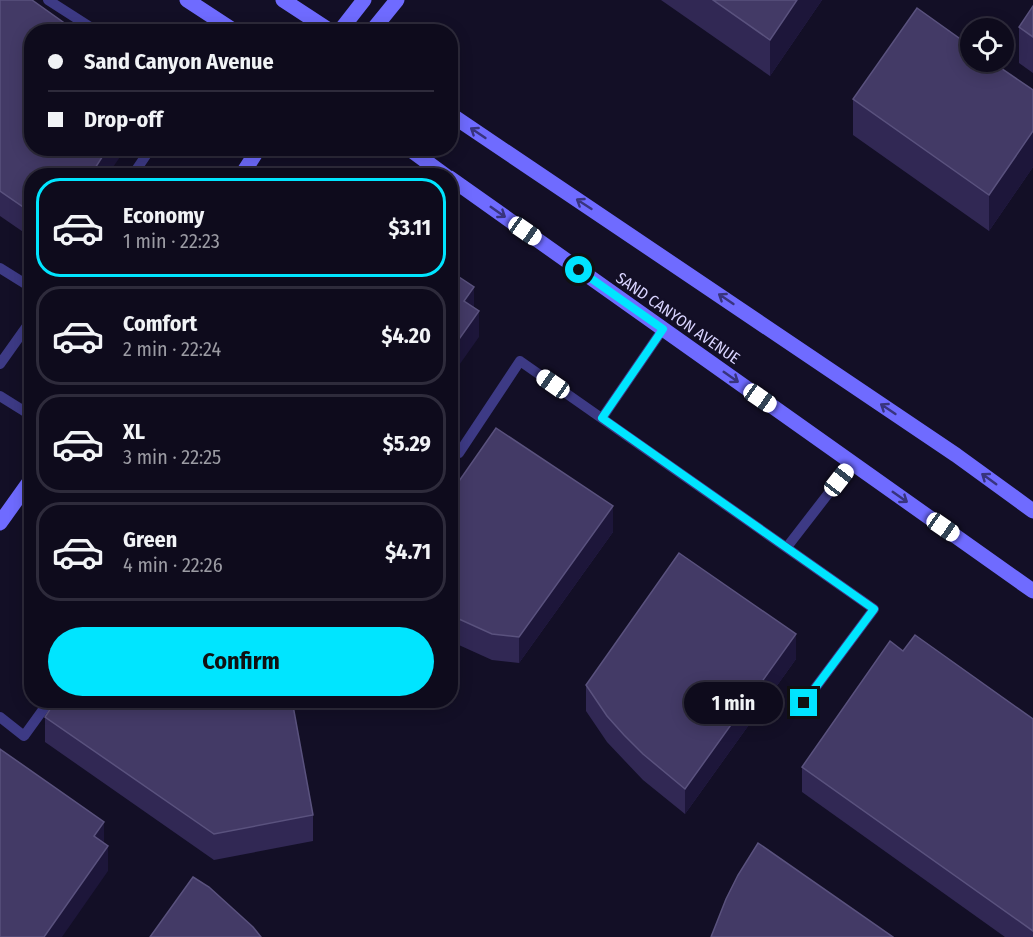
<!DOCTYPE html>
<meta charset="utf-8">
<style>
:root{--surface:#0e0b1c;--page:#171425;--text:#f1f3f6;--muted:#9b9ba3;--line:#2e2b3b;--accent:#00e5ff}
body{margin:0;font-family:"Fira Sans Condensed",sans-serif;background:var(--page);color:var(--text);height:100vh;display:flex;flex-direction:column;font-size:22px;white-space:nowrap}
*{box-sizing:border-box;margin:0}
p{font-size:20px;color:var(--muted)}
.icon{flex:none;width:33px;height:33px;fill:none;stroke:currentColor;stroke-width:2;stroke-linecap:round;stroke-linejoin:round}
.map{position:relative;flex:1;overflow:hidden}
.sheet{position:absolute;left:24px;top:168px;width:434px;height:540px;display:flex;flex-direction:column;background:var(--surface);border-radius:24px;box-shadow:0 3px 15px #0003,0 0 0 2px var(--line)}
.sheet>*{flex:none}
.guide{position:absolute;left:24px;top:24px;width:434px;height:132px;border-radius:24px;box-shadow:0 3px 15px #0003,0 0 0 2px var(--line);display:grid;align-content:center;height:132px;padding:0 24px;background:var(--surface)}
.tools{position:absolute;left:960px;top:18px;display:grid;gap:12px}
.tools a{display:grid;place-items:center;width:54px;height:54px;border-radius:50%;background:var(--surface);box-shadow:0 3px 15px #0003,0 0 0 2px var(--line);font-size:30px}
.end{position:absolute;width:27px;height:27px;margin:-14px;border:8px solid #00e5ff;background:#111;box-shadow:0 0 0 3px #111}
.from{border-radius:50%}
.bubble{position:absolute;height:42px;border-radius:21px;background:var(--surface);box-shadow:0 3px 15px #0003,0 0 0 2px var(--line);font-size:20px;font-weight:700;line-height:42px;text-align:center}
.car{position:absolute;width:18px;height:36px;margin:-18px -9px;border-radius:8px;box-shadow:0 0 4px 2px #0007;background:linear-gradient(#fff 24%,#345 0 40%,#fff 0 76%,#345 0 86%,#fff 0)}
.guide b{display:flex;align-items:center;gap:21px;height:57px;font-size:22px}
.guide b+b{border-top:2px solid var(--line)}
.guide i{width:15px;height:15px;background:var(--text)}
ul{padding:10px 0 0;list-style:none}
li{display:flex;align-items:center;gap:18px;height:99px;margin:0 12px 9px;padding:0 12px;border:3px solid var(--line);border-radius:24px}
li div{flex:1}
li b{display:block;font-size:22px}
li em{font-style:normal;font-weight:700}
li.active{border-color:var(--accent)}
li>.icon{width:54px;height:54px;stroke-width:1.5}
.button{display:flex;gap:12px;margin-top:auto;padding:12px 24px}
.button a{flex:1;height:69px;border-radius:36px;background:var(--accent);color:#111;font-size:24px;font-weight:700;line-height:69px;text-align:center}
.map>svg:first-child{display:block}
</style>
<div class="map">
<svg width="1033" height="937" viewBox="0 0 1033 937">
<rect width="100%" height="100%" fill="#130f26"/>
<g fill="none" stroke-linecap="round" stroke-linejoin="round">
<path stroke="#3d3a85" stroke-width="10" d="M48 0 98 32
M132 176 151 148
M0 268 32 288
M0 364 32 319
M0 396 32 416
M602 418 663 329
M459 453 520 361 874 609 804 703
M787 547 852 463
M0 717 24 736 50 700"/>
<path stroke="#6f6bff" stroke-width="15" d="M187 0 236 32
M283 0 332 32
M339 32 364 0
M371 32 397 0
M450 114 956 455 1033 511
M408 148 446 176
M241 176 259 148
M450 178 1033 591
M0 523 32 478"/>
</g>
<path fill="#312854" d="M0 0 32 176V238L0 216Z
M661 0H822L770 76Z
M1033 6V73L1019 63V27Z
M1033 90V167L989 231 853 135V99Z
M450 494 613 532 519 663 492 660 450 641Z
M903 651 1033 719V937H1005L802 792V767Z
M796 659 685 814 643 780 624 760 607 742 586 711V685Z
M152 701 293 706 313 815V841L214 860 45 742V717Z"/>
<path fill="#1d163a" d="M797 0H822L770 76V40Z
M1033 131V167L989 231V195Z
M108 148H126L107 176H90Z
M474 287V313L464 301Z
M479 311V337L450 378V352Z
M613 506V532L519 663V637Z
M796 634V659L685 814V789Z
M290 700H297L290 712Z
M104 822V848L94 836Z
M108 846V871L62 937H44Z"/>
<path fill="#433a66" stroke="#5a527e" stroke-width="1.5" d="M0 0H32L77 32H32V148H108L90 176H32V213L0 191Z
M713 0H797L770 40Z
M1033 6V37L1019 27Z
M917 8 970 46V62H992L1033 90V131L989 195 853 99Z
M450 271 474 287 464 301 479 311 450 352Z
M496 428 613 506 519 637 492 634 450 615V494Z
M679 553 796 634 685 789 643 754 624 735 607 716 586 685Z
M915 635 1033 719V931L802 767 890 641 903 651Z
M56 700H151L152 701 153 700H292L313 815 214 834 45 717Z
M0 749 104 822 94 836 108 846 44 937H0Z
M758 843 893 937H711L726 899 738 875Z
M193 877 209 887 253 927 261 937H150Z"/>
<defs><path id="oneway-shaft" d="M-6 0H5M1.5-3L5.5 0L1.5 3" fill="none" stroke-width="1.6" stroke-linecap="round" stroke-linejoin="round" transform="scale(1.5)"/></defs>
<g stroke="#38347d">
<use href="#oneway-shaft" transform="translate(478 133) rotate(-146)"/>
<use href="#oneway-shaft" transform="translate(584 204) rotate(-147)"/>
<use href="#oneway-shaft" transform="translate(498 212) rotate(35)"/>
<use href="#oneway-shaft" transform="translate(726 299) rotate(-146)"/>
<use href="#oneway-shaft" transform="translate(731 377) rotate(35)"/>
<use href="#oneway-shaft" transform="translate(888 409) rotate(-146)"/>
<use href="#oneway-shaft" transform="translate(989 479) rotate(-144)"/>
<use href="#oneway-shaft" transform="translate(900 497) rotate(35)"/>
</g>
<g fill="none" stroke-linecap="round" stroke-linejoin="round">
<path stroke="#00e5ff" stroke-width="8" d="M579 270 663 329 602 418 874 609 804 703"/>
</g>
<g text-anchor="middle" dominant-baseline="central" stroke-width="4.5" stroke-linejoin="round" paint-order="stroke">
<g font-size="16" fill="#d9d4ff" stroke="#130f26">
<text transform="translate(678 318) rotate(35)">SAND CANYON AVENUE</text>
</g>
</g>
</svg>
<div class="tools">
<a><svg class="icon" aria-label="locate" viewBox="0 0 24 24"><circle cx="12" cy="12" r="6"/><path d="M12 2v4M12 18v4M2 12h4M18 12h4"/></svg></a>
</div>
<i class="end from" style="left:579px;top:270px"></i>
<i class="end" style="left:804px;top:703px"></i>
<div class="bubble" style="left:684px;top:682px;width:99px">1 min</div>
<i class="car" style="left:525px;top:231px;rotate:125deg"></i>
<i class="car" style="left:553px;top:384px;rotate:305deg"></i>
<i class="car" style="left:760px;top:398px;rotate:125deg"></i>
<i class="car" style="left:839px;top:480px;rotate:38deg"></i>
<i class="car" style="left:943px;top:527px;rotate:125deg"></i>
<div class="guide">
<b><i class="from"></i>Sand Canyon Avenue</b>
<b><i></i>Drop-off</b>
</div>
<section class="sheet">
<ul>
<li class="active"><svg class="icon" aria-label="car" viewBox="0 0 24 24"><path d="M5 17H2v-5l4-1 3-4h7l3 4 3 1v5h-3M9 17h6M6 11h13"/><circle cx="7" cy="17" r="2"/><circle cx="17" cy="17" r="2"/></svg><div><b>Economy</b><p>1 min · 22:23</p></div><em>$3.11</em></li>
<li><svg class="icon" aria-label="car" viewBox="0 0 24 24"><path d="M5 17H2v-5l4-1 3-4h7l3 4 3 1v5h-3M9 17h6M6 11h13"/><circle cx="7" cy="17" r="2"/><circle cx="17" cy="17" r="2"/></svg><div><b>Comfort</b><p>2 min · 22:24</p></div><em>$4.20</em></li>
<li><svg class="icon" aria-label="car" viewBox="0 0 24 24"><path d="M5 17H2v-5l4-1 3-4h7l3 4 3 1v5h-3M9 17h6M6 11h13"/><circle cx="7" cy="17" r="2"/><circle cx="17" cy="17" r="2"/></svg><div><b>XL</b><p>3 min · 22:25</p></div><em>$5.29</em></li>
<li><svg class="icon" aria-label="car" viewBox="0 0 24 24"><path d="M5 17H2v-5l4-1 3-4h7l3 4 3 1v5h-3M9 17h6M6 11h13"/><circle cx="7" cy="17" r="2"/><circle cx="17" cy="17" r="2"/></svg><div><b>Green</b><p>4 min · 22:26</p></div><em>$4.71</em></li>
</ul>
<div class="button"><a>Confirm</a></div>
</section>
</div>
